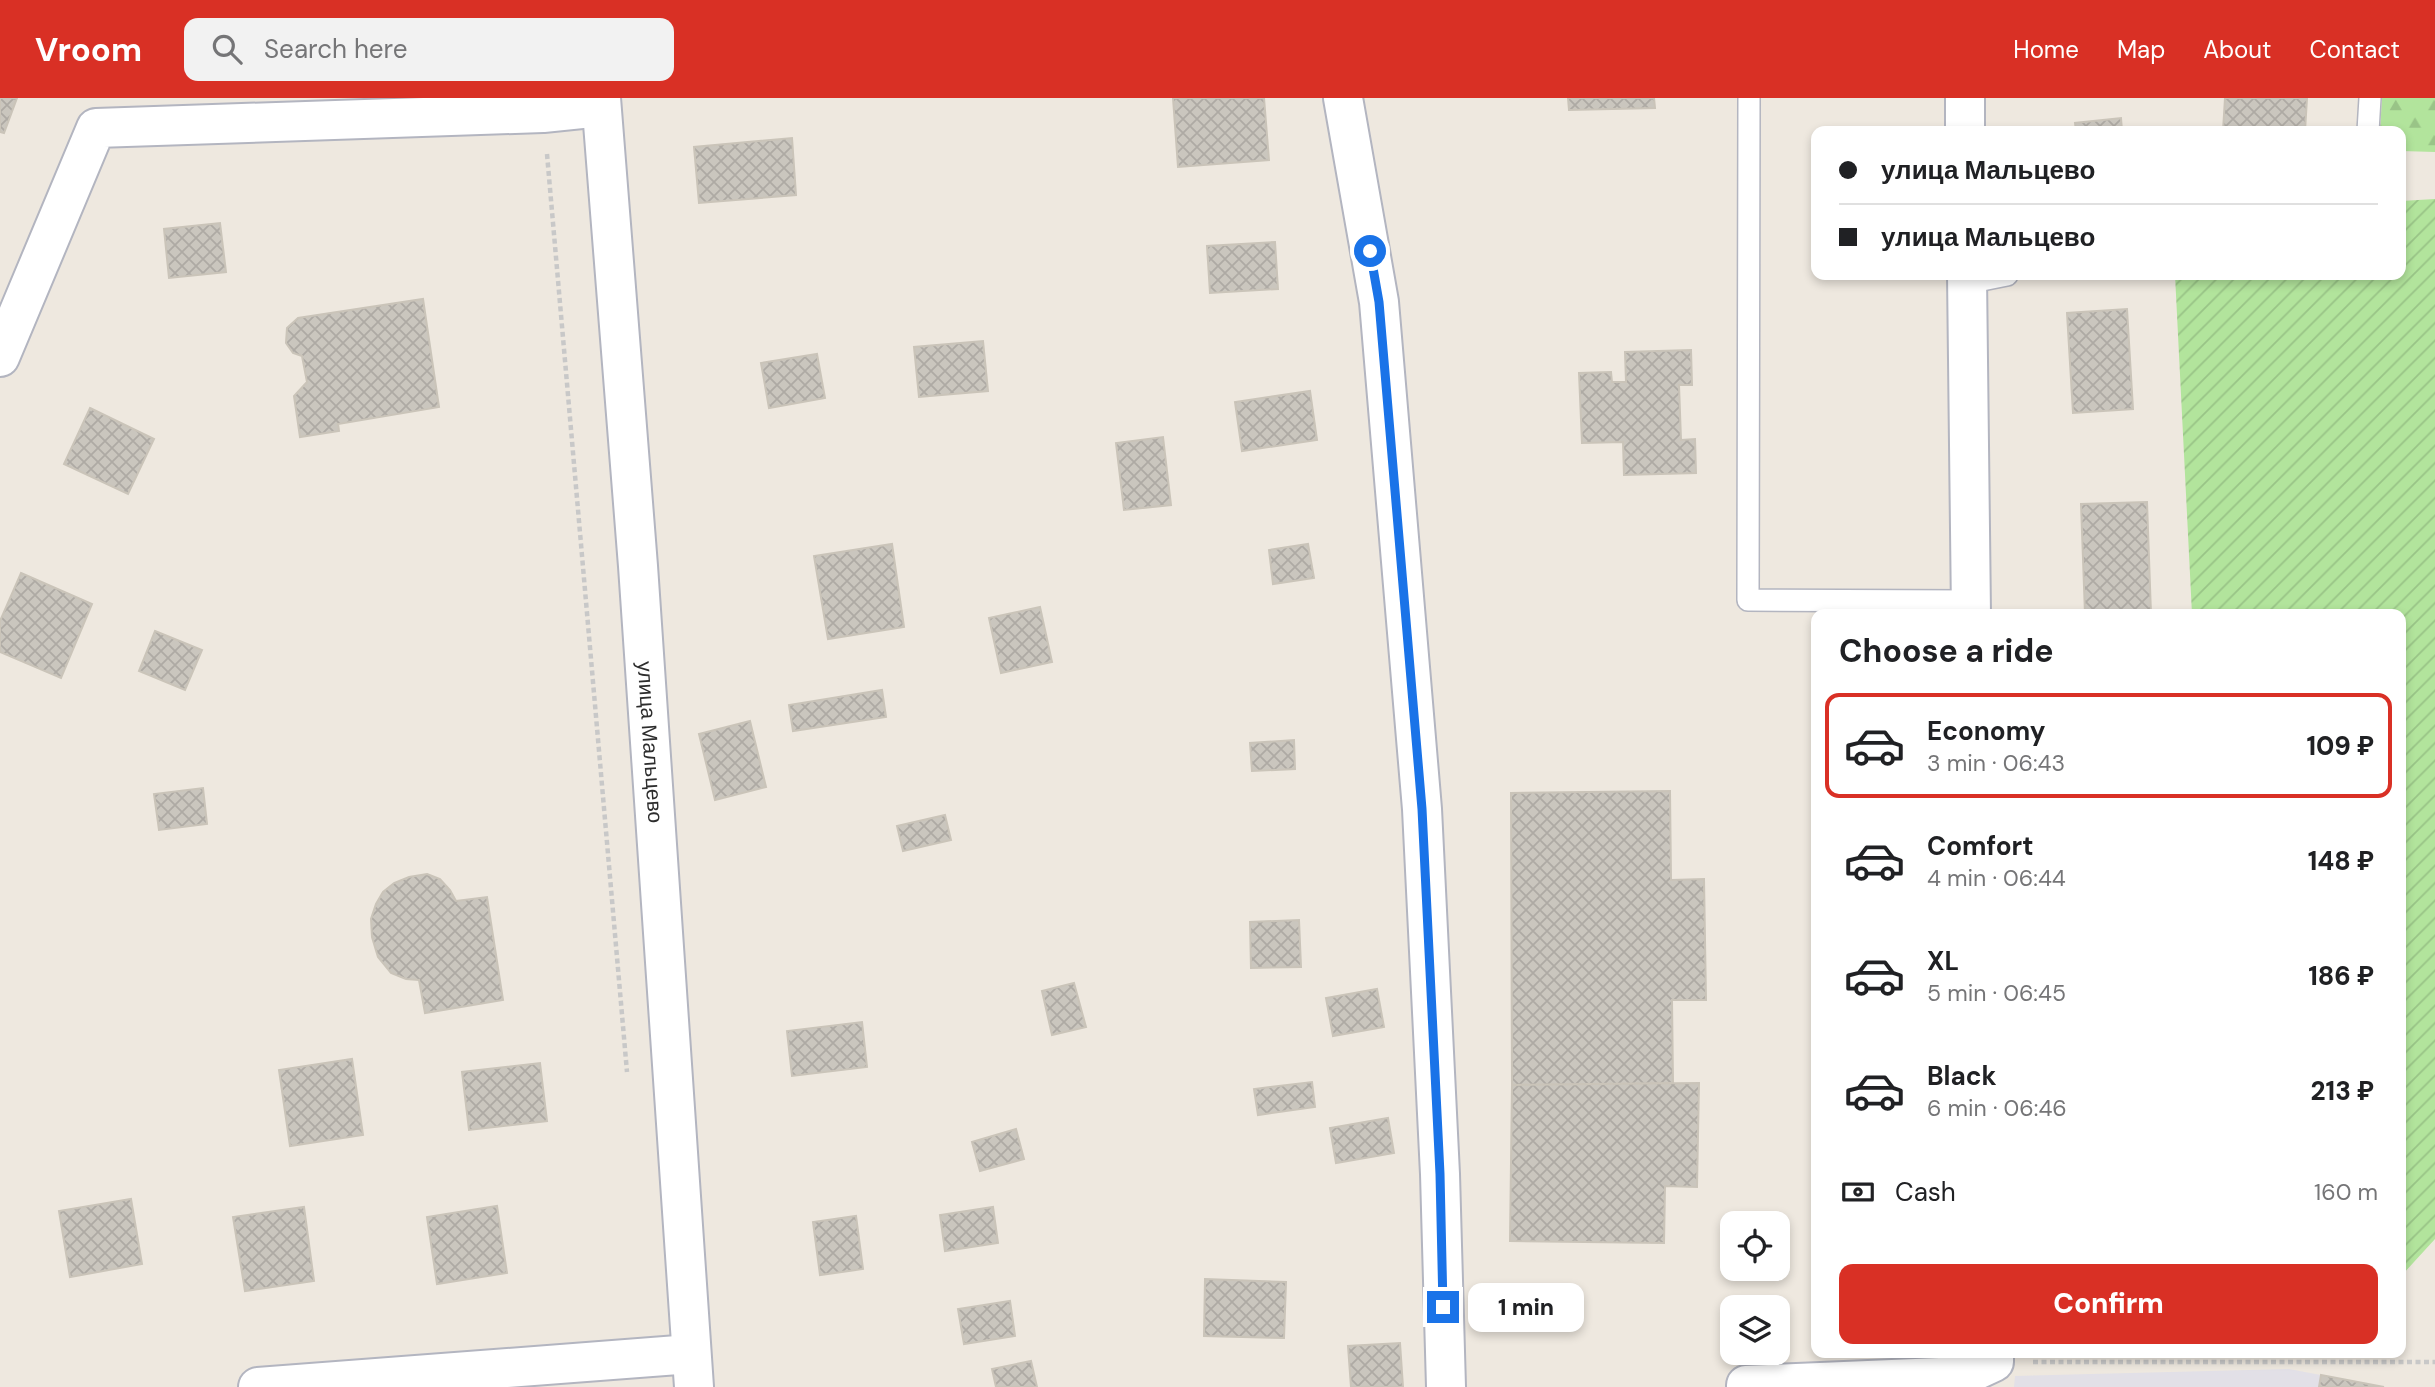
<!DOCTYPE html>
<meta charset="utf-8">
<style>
:root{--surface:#fff;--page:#f2f2f2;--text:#202124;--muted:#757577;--line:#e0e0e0;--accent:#d93025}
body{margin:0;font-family:"DM Sans",sans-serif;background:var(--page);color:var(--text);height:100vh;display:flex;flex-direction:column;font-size:26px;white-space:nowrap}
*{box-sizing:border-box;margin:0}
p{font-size:23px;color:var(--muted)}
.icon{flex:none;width:38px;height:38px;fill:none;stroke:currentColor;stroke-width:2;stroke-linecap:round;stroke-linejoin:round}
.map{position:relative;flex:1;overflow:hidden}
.drawer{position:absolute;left:1811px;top:511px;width:595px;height:749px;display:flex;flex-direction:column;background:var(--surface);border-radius:14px;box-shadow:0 4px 10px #0003}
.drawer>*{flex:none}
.guide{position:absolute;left:1811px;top:28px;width:595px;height:154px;border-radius:14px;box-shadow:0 4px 10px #0003;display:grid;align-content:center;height:154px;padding:0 28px;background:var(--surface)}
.controls{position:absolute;left:1720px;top:1113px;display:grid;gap:14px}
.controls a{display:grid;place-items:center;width:70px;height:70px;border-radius:14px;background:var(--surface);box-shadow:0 4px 10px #0003;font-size:35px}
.end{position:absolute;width:32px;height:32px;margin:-16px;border:9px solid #1a73e8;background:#fff;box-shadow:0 0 0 4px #fff}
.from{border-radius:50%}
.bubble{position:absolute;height:49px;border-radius:14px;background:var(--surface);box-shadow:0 4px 10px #0003;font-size:23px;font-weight:800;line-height:49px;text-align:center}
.guide b{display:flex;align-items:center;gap:24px;height:66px;font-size:26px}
.guide b+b{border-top:2px solid var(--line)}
.guide i{width:18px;height:18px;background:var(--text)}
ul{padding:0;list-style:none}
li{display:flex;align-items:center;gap:21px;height:105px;margin:0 14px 10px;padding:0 14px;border:4px solid transparent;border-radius:14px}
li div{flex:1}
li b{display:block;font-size:26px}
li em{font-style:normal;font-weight:800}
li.on{border-color:var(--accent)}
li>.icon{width:63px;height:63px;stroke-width:1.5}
h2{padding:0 28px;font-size:32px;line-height:84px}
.pay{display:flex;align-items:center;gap:18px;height:77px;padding:0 28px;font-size:26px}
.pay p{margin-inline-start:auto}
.action{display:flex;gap:14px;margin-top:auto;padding:14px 28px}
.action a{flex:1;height:80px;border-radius:14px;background:var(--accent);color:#fff;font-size:28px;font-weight:800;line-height:80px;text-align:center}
header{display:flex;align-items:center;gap:42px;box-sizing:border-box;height:98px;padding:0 35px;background:var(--accent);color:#fff}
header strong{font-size:33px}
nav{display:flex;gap:38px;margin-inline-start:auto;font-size:24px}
.search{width:490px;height:63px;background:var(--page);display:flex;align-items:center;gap:18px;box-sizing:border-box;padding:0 24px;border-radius:14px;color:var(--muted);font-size:26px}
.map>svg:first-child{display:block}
</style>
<header>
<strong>Vroom</strong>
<div class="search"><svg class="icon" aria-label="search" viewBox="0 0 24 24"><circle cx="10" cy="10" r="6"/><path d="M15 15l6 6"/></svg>Search here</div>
<nav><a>Home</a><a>Map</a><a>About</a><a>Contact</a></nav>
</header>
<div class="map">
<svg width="2435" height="1289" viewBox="0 0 2435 1289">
<defs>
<pattern id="forest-firs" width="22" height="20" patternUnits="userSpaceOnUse" patternTransform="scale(1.75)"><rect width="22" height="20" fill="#b2e49c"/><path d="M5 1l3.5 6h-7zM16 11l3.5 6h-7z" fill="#99c487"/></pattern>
<pattern id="garden-furrows" width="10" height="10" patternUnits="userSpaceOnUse" patternTransform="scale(1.75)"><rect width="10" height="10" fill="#b2e49c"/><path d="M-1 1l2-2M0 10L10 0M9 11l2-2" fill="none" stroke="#99c487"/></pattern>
<pattern id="building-cross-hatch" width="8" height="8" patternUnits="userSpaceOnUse" patternTransform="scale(1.75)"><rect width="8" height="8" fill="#cac6be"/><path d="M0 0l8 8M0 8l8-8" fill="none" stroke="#aeaaa4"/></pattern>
</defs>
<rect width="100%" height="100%" fill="#eee8df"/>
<path fill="#e2e0e7" d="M2289 1271 2384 1289H2014L2015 1278Z"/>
<path fill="url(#forest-firs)" d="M2382 0H2435V54L2401 53V33H2380Z"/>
<path fill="url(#garden-furrows)" d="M2435 101V1141L2403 1176H2401V516H2192L2175 177H2401V103Z"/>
<path fill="url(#building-cross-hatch)" stroke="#cac4b9" stroke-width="2" d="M0 0H17L4 35 0 34Z
M1173 0H1264L1269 62 1178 69Z
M1568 0H1654L1655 10 1569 12Z
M2225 0H2307L2305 33H2223Z
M2121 20 2122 33H2076L2075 25Z
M792 40 796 97 699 105 694 49Z
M220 125 226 174 169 180 164 131Z
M1275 144 1278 191 1210 195 1207 148Z
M423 201 439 309 338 326 339 333 300 339 294 298 307 284 302 258 293 255 286 245 287 230 298 220Z
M2127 211 2133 311 2073 315 2067 215Z
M983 243 988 293 919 299 914 249Z
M1691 252 1692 287H1679L1681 342 1695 341 1696 375 1624 377 1623 344 1582 345 1579 275 1611 274 1612 284H1626L1625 254Z
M817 256 825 300 769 310 761 265Z
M1310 293 1317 342 1242 353 1235 304Z
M90 310 154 341 128 396 64 366Z
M1163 339 1171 407 1124 412 1116 345Z
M2147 404 2151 516H2085L2081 406Z
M892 446 904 529 828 541 814 458Z
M1308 446 1314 480 1273 486 1269 452Z
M21 475 92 506 61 580 0 554V523Z
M1040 509 1052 564 1001 575 989 520Z
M155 533 202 552 185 592 139 573Z
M882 592 886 619 793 633 789 607Z
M750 623 766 689 715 702 699 636Z
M1294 642 1295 671 1252 673 1250 645Z
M203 690 207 726 159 732 154 696Z
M1670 693 1671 782 1704 781 1706 902H1672L1673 985 1512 987 1511 695Z
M945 717 951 742 903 753 897 728Z
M427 776 440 781 450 792 456 803 487 799 503 902 425 915 419 882 406 881 391 875 378 859 372 839 371 821 376 806 383 794 394 785 409 779Z
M1299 822 1301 869 1251 870 1250 824Z
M1074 885 1086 929 1052 937 1042 893Z
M1377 891 1384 929 1333 938 1326 900Z
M862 924 867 969 792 978 787 933Z
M352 961 363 1037 290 1048 279 972Z
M540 965 547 1023 469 1032 462 974Z
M1312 984 1315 1009 1258 1017 1254 991Z
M1699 985 1697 1089 1665 1088 1664 1145 1510 1143 1512 987Z
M1388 1020 1394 1055 1336 1065 1330 1030Z
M1016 1031 1024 1061 980 1073 972 1044Z
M131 1101 142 1166 70 1179 59 1113Z
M497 1108 507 1175 437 1186 427 1119Z
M304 1109 314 1183 245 1193 233 1119Z
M993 1109 998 1145 945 1153 940 1117Z
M856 1118 863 1171 820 1177 813 1124Z
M1205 1181 1286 1184 1284 1240 1204 1238Z
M1010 1203 1015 1238 964 1246 958 1211Z
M1400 1245 1403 1289H1351L1348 1248Z
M1031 1263 1037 1289H996L992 1271Z
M2321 1277 2384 1289H2319Z"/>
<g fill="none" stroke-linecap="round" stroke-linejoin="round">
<g stroke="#b3b5c0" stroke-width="24">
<path id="lane" d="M1749 0 1748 502 1971 503
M2368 33 2370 0
M1967 185 2007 177"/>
</g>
<g stroke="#b3b5c0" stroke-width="42">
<g id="street">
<path id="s1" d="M601 0 638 468 694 1289"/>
<path d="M1343 0 1379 204 1422 711 1440 1076 1446 1289"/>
<path d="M1965 0V33"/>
<path d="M1967 177 1971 516"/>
<path d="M0 259 96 30 543 15 601 9"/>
<path d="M258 1289 691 1256"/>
<path d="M1746 1289V1287L1964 1278 1994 1264V1255"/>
</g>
</g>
<path stroke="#c8c8c8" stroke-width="4.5" stroke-dasharray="5 3.5" stroke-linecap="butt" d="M547 56 627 974
M2033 1264H2435"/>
<use href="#lane" stroke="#fff" stroke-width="21"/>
<use href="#street" stroke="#fff" stroke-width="38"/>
</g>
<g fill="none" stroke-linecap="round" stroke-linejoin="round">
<path stroke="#1a73e8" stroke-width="9" d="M1370 153 1379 204 1422 711 1440 1076 1443 1209"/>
</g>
<g text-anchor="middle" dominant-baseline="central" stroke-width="7" stroke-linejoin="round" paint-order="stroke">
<g font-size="21" fill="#2d2d2d" stroke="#fff">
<text stroke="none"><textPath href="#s1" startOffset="646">улица Мальцево</textPath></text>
</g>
</g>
</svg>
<div class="controls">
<a><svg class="icon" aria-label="locate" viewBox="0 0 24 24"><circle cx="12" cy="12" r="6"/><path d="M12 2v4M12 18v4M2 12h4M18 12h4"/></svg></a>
<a><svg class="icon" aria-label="layers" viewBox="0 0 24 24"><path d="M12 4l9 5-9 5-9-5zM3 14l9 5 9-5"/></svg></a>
</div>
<i class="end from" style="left:1370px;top:153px"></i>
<i class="end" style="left:1443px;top:1209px"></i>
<div class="bubble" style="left:1468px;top:1185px;width:116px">1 min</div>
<div class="guide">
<b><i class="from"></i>улица Мальцево</b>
<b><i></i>улица Мальцево</b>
</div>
<section class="drawer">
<h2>Choose a ride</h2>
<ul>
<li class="on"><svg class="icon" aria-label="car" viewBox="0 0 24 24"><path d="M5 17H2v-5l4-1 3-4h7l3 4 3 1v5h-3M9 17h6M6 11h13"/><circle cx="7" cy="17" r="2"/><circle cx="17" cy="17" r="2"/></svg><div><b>Economy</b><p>3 min · 06:43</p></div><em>109 ₽</em></li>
<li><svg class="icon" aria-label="car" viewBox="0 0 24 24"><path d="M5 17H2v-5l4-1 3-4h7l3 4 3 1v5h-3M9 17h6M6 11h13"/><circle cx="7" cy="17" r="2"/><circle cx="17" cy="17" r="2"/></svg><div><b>Comfort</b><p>4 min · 06:44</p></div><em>148 ₽</em></li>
<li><svg class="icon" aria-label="car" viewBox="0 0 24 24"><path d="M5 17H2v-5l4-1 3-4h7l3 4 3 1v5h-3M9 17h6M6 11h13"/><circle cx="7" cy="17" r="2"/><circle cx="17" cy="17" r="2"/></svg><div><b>XL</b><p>5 min · 06:45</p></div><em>186 ₽</em></li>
<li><svg class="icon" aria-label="car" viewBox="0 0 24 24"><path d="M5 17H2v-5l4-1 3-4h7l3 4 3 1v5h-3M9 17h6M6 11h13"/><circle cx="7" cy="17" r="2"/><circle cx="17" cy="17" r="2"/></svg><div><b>Black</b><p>6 min · 06:46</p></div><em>213 ₽</em></li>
</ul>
<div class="pay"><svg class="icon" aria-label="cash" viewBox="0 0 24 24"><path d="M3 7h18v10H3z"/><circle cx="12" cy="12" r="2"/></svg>Cash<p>160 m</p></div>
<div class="action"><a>Confirm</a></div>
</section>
</div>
